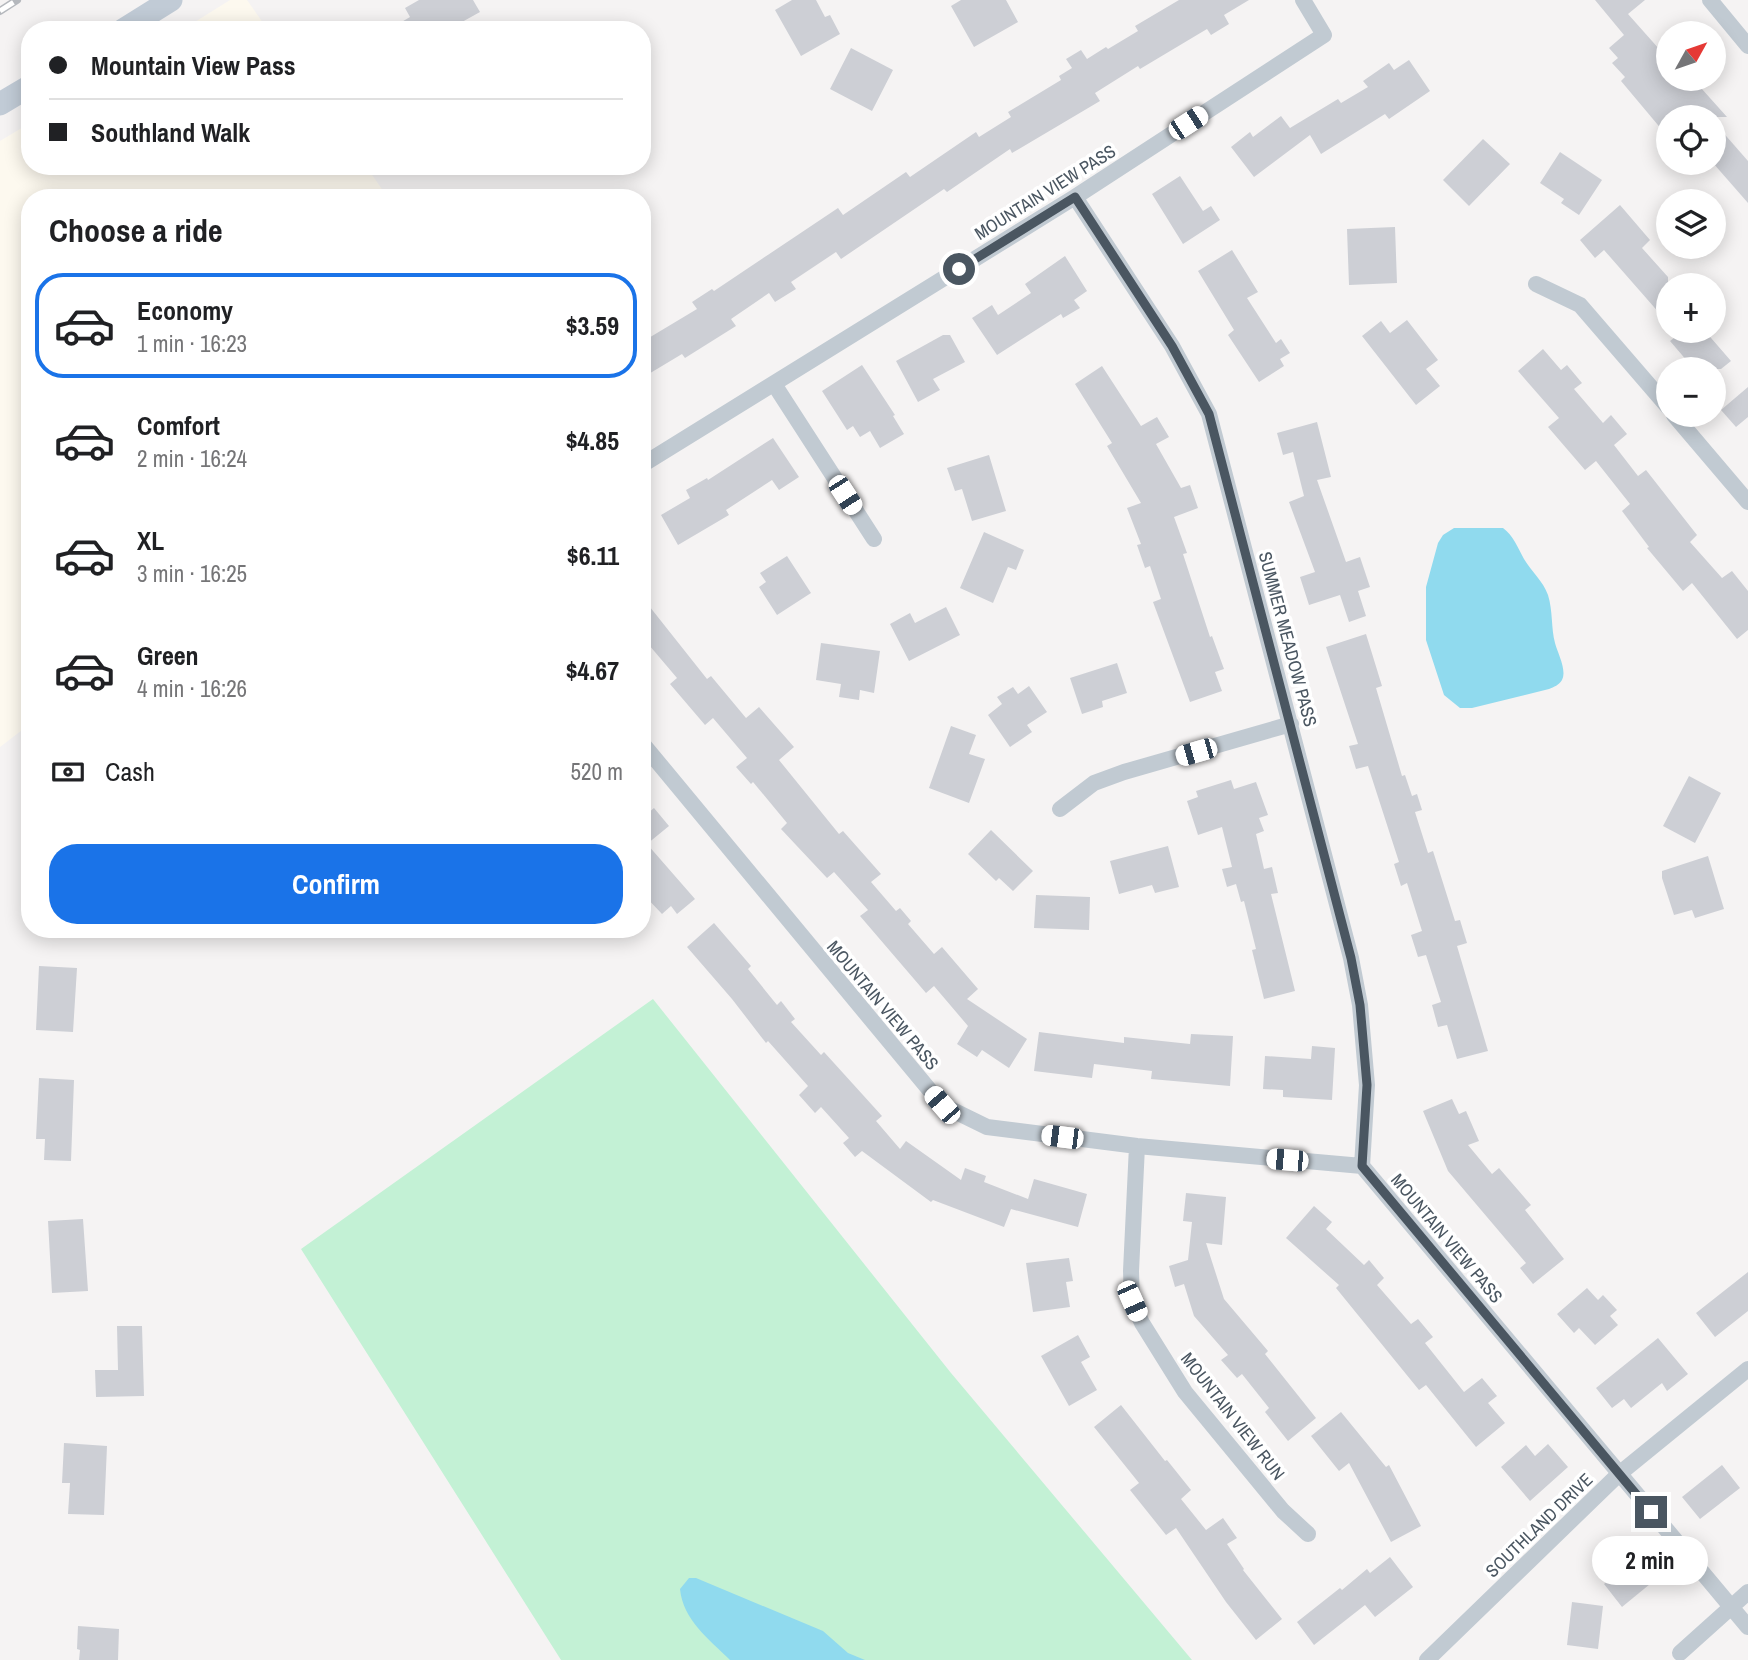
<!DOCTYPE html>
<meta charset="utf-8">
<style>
:root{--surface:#fff;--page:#f2f2f2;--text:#202124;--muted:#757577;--line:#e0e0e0;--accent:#1a73e8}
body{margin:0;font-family:"Archivo Narrow",sans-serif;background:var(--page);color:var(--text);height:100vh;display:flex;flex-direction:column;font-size:26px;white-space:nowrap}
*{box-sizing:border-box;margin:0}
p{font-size:23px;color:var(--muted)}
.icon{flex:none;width:38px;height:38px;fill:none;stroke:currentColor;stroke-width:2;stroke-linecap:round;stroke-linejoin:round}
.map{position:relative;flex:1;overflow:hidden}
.panel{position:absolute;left:21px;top:189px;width:630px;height:749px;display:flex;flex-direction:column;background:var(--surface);border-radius:28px;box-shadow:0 4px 18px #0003}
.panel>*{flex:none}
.guide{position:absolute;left:21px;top:21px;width:630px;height:154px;border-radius:28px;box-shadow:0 4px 18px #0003;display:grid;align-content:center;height:154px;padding:0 28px;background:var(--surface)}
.needle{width:46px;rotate:50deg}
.controls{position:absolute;left:1656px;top:21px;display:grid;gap:14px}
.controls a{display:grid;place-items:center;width:70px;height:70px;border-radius:50%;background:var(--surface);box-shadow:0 4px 18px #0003;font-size:35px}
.end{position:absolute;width:32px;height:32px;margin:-16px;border:9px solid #4a5661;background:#fff;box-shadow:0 0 0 4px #fff}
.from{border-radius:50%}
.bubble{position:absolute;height:49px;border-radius:24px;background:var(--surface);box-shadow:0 4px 18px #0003;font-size:23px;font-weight:700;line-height:49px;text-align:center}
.car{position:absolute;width:21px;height:42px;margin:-21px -10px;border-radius:9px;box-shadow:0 0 5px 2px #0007;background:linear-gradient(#fff 24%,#345 0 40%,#fff 0 76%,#345 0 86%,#fff 0)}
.guide b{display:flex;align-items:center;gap:24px;height:66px;font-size:26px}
.guide b+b{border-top:2px solid var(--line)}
.guide i{width:18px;height:18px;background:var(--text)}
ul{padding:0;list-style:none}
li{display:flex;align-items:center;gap:21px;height:105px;margin:0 14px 10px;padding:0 14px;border:4px solid transparent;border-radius:28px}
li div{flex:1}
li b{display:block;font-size:26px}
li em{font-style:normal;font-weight:700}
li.active{border-color:var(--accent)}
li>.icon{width:63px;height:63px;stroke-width:1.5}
h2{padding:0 28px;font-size:32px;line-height:84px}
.pay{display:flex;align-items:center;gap:18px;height:77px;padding:0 28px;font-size:26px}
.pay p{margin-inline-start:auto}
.button{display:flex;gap:14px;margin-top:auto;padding:14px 28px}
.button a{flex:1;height:80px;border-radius:28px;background:var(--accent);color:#fff;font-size:28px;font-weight:700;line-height:80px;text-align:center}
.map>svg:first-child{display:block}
</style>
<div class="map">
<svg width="1748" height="1660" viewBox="0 0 1748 1660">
<rect width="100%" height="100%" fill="#f5f3f3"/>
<path fill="#fdf9ef" d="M230 0H247L268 30H182Z
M30 123V166H366L388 198H30V724L0 747V141Z"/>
<path fill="#c3f1d5" d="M653 999 951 1373 1192 1660H561L301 1249Z"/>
<path fill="#90daee" d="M1454 528H1503C1513 535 1518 548 1524 559 1532 572 1543 581 1548 595 1553 611 1551 628 1555 643 1558 654 1567 670 1562 680 1559 685 1554 687 1549 689L1472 708H1460L1444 695 1426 640V587L1438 543 1443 535Z
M689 1578H696L823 1631 848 1653 865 1660H730C709 1639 683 1620 680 1589Z"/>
<path fill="#cdcfd5" d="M419 0H473L480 12 462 22 467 30H388L410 17 405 8Z
M792 0H816L825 17 830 15 840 34 801 56 775 10Z
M961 0H1006L1018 22 974 47 951 6Z
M1179 0H1249L1224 15 1229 24 1211 35 1207 29 1140 69 1138 66 1095 93 1100 101 1012 153 1010 149 947 192 944 189 841 259 836 252 791 282 796 289 775 302 769 293 731 319 736 326 685 358 682 354 642 378V342L697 309 692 302 712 289 714 291 838 208 843 215 906 172 910 177 976 132 979 137 1011 117 1008 112 1061 80 1059 76 1072 68 1066 59 1081 50 1087 59 1106 47 1108 49 1138 31 1135 26Z
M1595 0H1645L1628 14 1660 50 1668 43V79H1693L1727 117H1668V137L1621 81 1625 77 1612 63 1618 58 1609 48 1624 35Z
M851 48 893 70 872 111 830 89Z
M1409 60 1430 91 1389 119 1385 114 1321 154 1310 135 1254 177 1231 147 1250 132 1253 137 1281 116 1290 128 1338 99 1341 103 1368 87 1363 81 1389 63 1394 70Z
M1713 121 1748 161V203L1713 163Z
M1483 139 1510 164 1469 206 1443 180Z
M1560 152 1602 180 1579 215 1561 203 1564 199 1540 183Z
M1180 176 1203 211 1211 206 1220 220 1183 244 1152 194Z
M1620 205 1650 240 1642 248 1668 277V323L1604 250 1595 258 1580 240Z
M1395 227 1397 283 1349 285 1347 229Z
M1232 250 1258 292 1247 298 1276 343 1281 339 1290 353 1280 359 1284 366 1259 382 1228 335 1234 330 1198 271Z
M1065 256 1087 291 1074 300 1080 308 1063 318 1061 314 997 355 972 318 992 305 998 315 1031 293 1025 284Z
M1407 320 1438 360 1426 369 1440 386 1416 405 1362 336 1381 321 1390 333Z
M1683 331H1705L1731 361 1721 369H1694L1670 341Z
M943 335H950L965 362 933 379 940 390 918 402 896 361Z
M1543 349 1561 370 1567 365 1582 383 1574 389 1603 423 1611 415 1627 434 1614 445 1638 476 1646 470 1697 535 1690 542 1722 578 1732 571 1748 591V630L1737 639 1692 583 1683 591 1647 548 1649 547 1622 511 1630 504 1596 461 1585 470 1548 427 1559 418 1518 371Z
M862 365 895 415 893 416 904 434 880 448 870 431 860 437 853 426 847 430 822 391Z
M1102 366 1141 426 1157 417 1169 437 1156 444 1181 488 1190 485 1198 508 1174 517 1187 553 1183 554 1210 637 1212 636 1224 669 1215 672 1222 691 1190 702 1153 602 1161 599 1150 566 1145 568 1137 545 1141 544 1127 508 1141 503 1107 446 1112 443 1075 384Z
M1748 387V417L1736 427 1721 410Z
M1317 422 1331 477 1317 480 1346 562 1360 557 1370 587 1358 591 1366 616 1349 622 1340 595 1309 605 1300 577 1315 572 1289 502 1304 496 1293 452 1283 455 1277 433Z
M773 438 799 477 779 490 772 480 726 510 729 515 678 545 661 515 690 498 686 490 707 478 708 480Z
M989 455 1006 511 972 521 962 489 955 491 947 468Z
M984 532 1024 550 1016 570 1008 567 993 603 960 588Z
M787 556 811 593 777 615 759 587 766 582 760 573Z
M642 597 707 679 711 676 746 718 759 707 794 747 779 760 839 834 843 831 881 874 871 882 896 911 900 908 911 921 908 924 934 954 942 947 978 989 967 999 1027 1039 1009 1068 982 1050 977 1057 957 1044 968 1026 934 986 926 993 860 916 868 910 834 872 827 878 781 829 787 823 753 782 751 784 736 767 747 758 713 718 705 725 670 684 677 678 649 645 642 651Z
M946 607 960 635 909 661 890 624 910 613 915 623Z
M1366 634 1382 686 1376 688 1402 776 1405 775 1412 796 1417 794 1422 810 1415 812 1428 853 1433 851 1455 921 1460 920 1467 943 1457 946 1488 1051 1457 1059 1447 1025 1438 1027 1432 1005 1441 1002 1426 955 1418 957 1411 935 1422 931 1407 883 1401 886 1394 864 1399 862 1368 766 1356 769 1349 746 1358 744 1326 647Z
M821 643 880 651 874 693 860 690 859 700 839 697 841 684 816 680Z
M1117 663 1127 693 1102 701 1103 707 1082 714 1070 678Z
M1029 686 1047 712 1027 725 1032 732 1010 747 988 715 1002 704 997 697 1013 687 1018 694Z
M951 726 976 735 969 754 985 759 969 803 929 788Z
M1689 776 1721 793 1695 843 1663 826Z
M1231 780 1234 789 1256 782 1268 815 1259 818 1264 831 1256 834 1264 869 1272 867 1278 893 1271 894 1295 991 1264 999 1252 950 1256 949 1244 901 1241 902 1236 884 1227 887 1222 869 1232 867 1222 827 1198 835 1187 801 1198 797 1196 791Z
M654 808 669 826 647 844 695 899 677 914 671 906 662 914 642 893V818Z
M991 830 1033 871 1013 891 999 878 996 881 968 854Z
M1168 846 1179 887 1155 893 1152 885 1119 894 1110 861Z
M1708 856 1724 909 1695 918 1692 910 1674 915 1662 878V871Z
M1036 895 1090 897 1089 930 1034 928Z
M714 923 751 966 748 969 777 1005 781 1001 795 1019 791 1022 821 1055 824 1052 882 1116 876 1121 900 1149 906 1141 961 1180 965 1168 986 1176 984 1182 1028 1199 1034 1179 1087 1194 1078 1227 1011 1209 1004 1227 933 1200 931 1202 862 1151 855 1157 843 1143 849 1138 821 1107 815 1113 799 1095 808 1086 768 1041 766 1043 732 999 687 947Z
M39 966 77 968 73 1032 36 1030Z
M1039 1032 1124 1043V1037L1190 1044 1191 1034 1233 1036 1230 1086 1151 1079 1152 1071 1094 1064 1092 1078 1034 1071Z
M1312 1046 1335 1048 1332 1100 1283 1097V1090L1263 1089 1265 1056 1311 1059Z
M39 1078 74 1080 71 1161 44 1160 45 1139H36Z
M1452 1099 1459 1114 1466 1111 1479 1141 1468 1145 1492 1174 1499 1168 1531 1205 1525 1210 1564 1259 1533 1284 1520 1268 1526 1263 1448 1171 1423 1111Z
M1186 1193 1226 1197 1222 1245 1206 1243 1224 1299 1268 1351 1265 1354 1316 1418 1288 1441 1265 1412 1269 1408 1242 1374 1237 1378 1221 1360 1228 1355 1194 1316 1184 1284 1175 1287 1169 1266 1188 1260 1192 1222 1183 1221Z
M1314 1206 1332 1222 1326 1229 1364 1265 1369 1260 1384 1278 1377 1285 1411 1324 1418 1319 1433 1337 1425 1343 1464 1392 1482 1378 1497 1396 1488 1403 1505 1423 1476 1447 1426 1385 1419 1390 1336 1288 1339 1285 1286 1238Z
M83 1219 88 1291 52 1293 48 1221Z
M1069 1258 1073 1281 1066 1282 1070 1307 1033 1312 1026 1263Z
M1748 1272V1311L1715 1337 1696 1313Z
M1587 1288 1598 1300 1603 1295 1617 1310 1610 1316 1618 1325 1595 1345 1579 1328 1574 1333 1557 1314Z
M117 1326H142L144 1396 96 1397 95 1370H118Z
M1078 1335 1090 1357 1081 1362 1097 1390 1069 1406 1041 1356Z
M1658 1338 1688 1374 1667 1391 1662 1383 1631 1408 1624 1399 1612 1408 1596 1388Z
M1121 1405 1165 1461 1167 1460 1191 1490 1181 1499 1206 1530 1223 1518 1237 1538 1227 1544 1244 1569 1243 1570 1282 1619 1256 1640 1226 1602 1176 1528 1166 1535 1130 1490 1139 1483 1094 1427Z
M1341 1412 1386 1467 1389 1465 1421 1526 1391 1542 1349 1463 1339 1471 1311 1436Z
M64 1443 107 1446 104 1515 68 1514 70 1483H62Z
M1548 1444 1568 1467 1530 1501 1501 1467 1526 1445 1535 1456Z
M1722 1465 1740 1488 1700 1519 1682 1497Z
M1642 1553 1661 1575 1622 1607 1604 1584Z
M1390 1557 1413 1587 1375 1617 1365 1605 1314 1645 1297 1622 1340 1588 1342 1590 1367 1569 1370 1573Z
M1572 1602 1603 1606 1598 1649 1567 1645Z
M78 1626 119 1629 118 1660H79L80 1650 77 1649Z"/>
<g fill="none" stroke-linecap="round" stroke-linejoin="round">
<path stroke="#c1cad2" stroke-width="16" d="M1710 0 1748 46
M1075 197 1172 346 1209 414 1351 958 1360 1005 1367 1085 1362 1166
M1536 284 1580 305 1668 407
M774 384 874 539
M1674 415 1748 502
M642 465 1075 197 1324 35 1303 0
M642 743 942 1105 987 1127 1137 1146 1362 1166 1748 1627
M1060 809 1094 783 1124 772 1291 724
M1137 1146 1131 1271 1132 1301 1142 1323 1185 1392 1283 1511 1308 1534
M1680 1653 1748 1592
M1427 1660 1619 1474 1748 1369"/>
<path stroke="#c1cbd6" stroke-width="23" d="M123 30 171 0
M0 104 30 86"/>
<g stroke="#b5b8bd" stroke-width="8">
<path id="rail" d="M0 11 17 0"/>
</g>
<use href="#rail" stroke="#fff" stroke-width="5" stroke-dasharray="16" stroke-linecap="butt"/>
</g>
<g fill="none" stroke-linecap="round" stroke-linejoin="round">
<path stroke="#4a5661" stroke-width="9" d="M959 269 1075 197 1172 346 1209 414 1351 958 1360 1005 1367 1085 1362 1166 1651 1512"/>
</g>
<g text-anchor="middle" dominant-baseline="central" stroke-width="7" stroke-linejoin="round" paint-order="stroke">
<g font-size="18" fill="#4a5661" stroke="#fff">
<text transform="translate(1045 192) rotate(-32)">MOUNTAIN VIEW PASS</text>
<text transform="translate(1288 639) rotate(75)">SUMMER MEADOW PASS</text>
<text transform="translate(883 1005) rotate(50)">MOUNTAIN VIEW PASS</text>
<text transform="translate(1447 1238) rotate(50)">MOUNTAIN VIEW PASS</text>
<text transform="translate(1233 1416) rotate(52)">MOUNTAIN VIEW RUN</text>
<text transform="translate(1539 1525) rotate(-44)">SOUTHLAND DRIVE</text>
</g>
</g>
</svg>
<div class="controls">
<a><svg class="needle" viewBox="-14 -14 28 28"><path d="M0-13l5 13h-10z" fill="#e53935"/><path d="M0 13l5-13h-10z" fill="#757577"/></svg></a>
<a><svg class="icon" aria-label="locate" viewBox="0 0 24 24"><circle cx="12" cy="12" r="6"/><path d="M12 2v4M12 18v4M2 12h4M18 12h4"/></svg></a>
<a><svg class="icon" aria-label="layers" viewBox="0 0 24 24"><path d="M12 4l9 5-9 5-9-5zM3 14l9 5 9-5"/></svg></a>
<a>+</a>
<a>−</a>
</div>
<i class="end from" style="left:959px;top:269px"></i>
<i class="end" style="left:1651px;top:1512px"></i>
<div class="bubble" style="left:1592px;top:1536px;width:116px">2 min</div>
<i class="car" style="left:1188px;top:123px;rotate:57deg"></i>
<i class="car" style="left:845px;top:495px;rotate:147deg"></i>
<i class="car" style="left:1196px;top:752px;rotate:254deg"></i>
<i class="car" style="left:942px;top:1105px;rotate:319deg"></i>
<i class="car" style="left:1062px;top:1137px;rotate:277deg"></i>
<i class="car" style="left:1287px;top:1160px;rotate:275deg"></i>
<i class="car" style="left:1132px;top:1301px;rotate:156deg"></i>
<div class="guide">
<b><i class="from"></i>Mountain View Pass</b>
<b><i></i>Southland Walk</b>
</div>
<section class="panel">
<h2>Choose a ride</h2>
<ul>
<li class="active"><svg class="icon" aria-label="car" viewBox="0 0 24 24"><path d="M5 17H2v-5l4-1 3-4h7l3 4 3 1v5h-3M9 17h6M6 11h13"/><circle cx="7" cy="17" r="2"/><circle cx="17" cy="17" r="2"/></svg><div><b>Economy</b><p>1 min · 16:23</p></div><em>$3.59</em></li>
<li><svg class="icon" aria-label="car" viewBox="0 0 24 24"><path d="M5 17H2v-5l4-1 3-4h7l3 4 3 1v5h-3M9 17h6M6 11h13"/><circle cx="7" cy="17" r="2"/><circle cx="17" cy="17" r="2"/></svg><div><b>Comfort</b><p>2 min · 16:24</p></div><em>$4.85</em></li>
<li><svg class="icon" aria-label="car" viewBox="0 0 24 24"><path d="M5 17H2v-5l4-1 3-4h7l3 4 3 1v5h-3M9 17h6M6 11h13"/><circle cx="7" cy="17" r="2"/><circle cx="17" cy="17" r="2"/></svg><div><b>XL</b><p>3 min · 16:25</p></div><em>$6.11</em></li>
<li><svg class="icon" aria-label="car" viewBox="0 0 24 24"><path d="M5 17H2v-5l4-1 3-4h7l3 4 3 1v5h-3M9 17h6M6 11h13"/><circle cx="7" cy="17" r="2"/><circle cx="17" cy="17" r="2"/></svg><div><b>Green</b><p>4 min · 16:26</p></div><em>$4.67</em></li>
</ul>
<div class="pay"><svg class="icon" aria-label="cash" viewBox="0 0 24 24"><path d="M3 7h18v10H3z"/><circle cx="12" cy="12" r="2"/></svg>Cash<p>520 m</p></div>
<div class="button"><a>Confirm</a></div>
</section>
</div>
